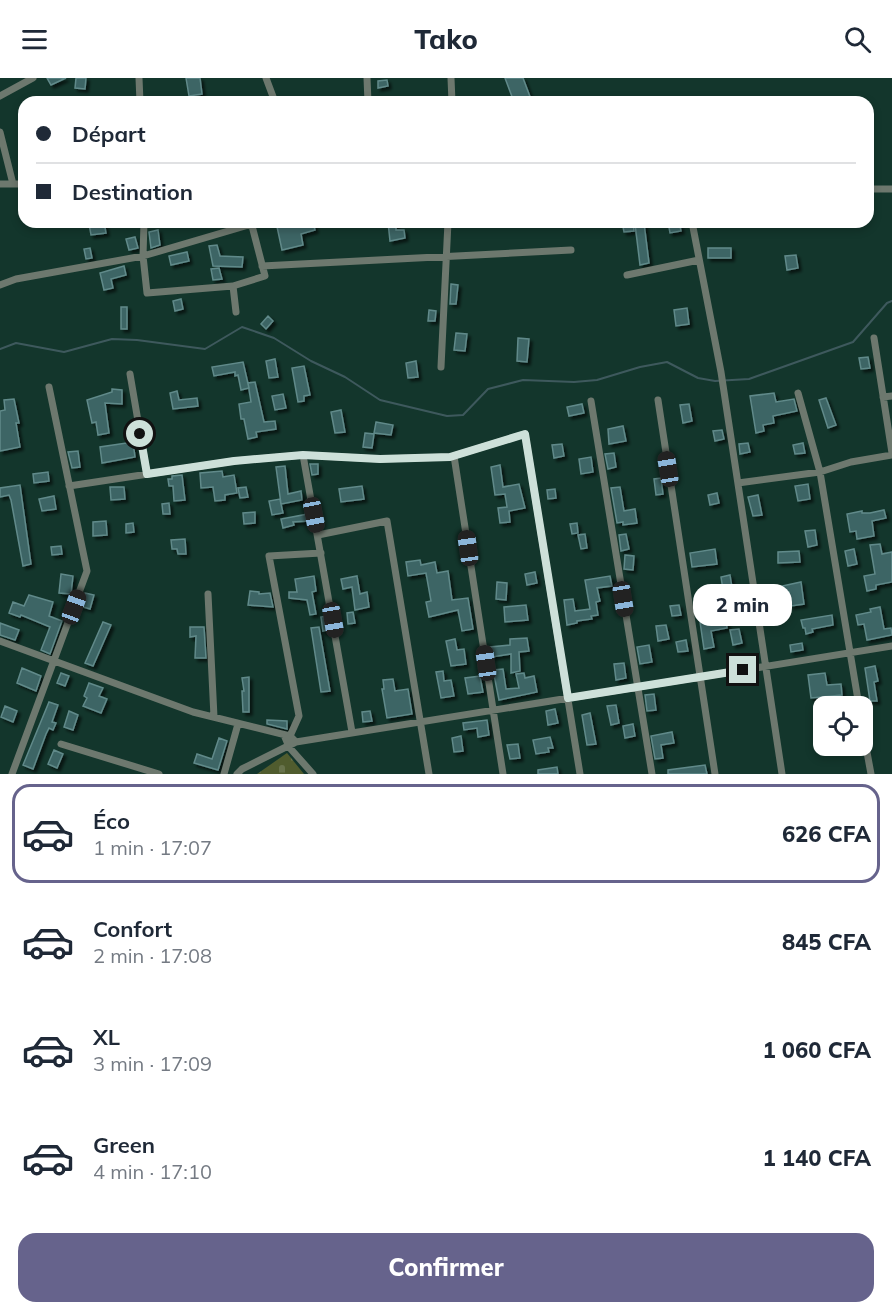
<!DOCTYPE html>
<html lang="fr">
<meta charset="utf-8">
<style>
:root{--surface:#fff;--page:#f6f6f7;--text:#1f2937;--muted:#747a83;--line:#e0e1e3;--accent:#66638c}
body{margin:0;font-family:Mulish,sans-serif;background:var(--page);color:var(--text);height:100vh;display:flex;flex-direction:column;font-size:22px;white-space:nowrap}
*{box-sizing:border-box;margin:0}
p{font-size:20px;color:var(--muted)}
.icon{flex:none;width:33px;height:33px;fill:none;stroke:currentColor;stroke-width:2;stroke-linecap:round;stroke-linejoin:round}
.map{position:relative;height:696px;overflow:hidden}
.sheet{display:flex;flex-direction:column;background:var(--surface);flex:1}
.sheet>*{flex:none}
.guide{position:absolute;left:18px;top:18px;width:856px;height:132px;border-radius:18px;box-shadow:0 3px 9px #0003;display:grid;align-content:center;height:132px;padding:0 18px;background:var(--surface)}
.controls{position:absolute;left:813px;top:618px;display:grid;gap:12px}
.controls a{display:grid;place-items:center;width:60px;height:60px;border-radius:12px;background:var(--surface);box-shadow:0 3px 9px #0003;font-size:30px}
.end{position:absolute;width:27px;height:27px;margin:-14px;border:8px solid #cde0d9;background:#111;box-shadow:0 0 0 3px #111}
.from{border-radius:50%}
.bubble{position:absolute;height:42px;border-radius:18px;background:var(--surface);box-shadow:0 3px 9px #0003;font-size:20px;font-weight:800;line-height:42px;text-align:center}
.car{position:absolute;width:18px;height:36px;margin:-18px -9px;border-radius:8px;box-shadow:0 0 4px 2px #0007;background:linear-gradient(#222 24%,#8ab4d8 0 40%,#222 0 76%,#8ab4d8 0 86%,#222 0)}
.guide b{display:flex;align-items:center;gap:21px;height:57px;font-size:22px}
.guide b+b{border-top:2px solid var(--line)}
.guide i{width:15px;height:15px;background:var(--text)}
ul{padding:10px 0 0;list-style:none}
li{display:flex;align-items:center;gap:18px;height:99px;margin:0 12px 9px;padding:0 6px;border:3px solid transparent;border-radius:18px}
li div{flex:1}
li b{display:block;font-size:22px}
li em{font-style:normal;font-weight:800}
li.active{border-color:var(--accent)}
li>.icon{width:54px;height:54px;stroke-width:1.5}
.cta{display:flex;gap:12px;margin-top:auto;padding:12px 18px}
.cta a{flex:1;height:69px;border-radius:18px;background:var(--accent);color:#fff;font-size:24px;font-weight:800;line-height:69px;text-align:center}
header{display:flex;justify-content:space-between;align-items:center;height:78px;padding:0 18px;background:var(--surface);font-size:27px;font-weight:800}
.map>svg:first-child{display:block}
</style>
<header><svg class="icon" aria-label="menu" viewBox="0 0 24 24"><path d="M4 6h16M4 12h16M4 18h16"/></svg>Tako<svg class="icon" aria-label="search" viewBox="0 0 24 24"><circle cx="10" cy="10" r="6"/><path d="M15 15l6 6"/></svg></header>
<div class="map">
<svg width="892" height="696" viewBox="0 0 892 696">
<defs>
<pattern id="cemetery-stones" width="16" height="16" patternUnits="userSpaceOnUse" patternTransform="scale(1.5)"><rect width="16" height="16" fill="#505c2e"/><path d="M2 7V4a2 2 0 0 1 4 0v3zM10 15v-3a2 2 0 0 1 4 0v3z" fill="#68734c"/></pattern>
<filter id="shadow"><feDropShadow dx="3" dy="3" stdDeviation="1.5" flood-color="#0009"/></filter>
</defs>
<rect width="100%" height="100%" fill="#13362c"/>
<path fill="url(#cemetery-stones)" d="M287 675 304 696H257Z"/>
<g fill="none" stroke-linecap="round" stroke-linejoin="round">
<path stroke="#3e595d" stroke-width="2" d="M0 271 16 265 64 274 112 261 137 262 205 271 242 249 274 260 311 283 345 299 380 322 447 338 463 337 488 311 523 302 574 304 597 302 640 289 667 284 698 300 715 303 749 301 853 264 887 225 892 223"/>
</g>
<path fill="#3d6565" stroke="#618a8a" stroke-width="1.5" filter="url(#shadow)" d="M47 0H66L51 7Z
M76 0H86L85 11 75 10Z
M186 0H200L202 16 189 18Z
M505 0H523L532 24H514Z
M387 2 388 8 378 10V3Z
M104 144 106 155 91 157 89 146Z
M276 144H313L315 152 301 156 303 167 282 172Z
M388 144H396V152H404L405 160 390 163Z
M622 144H633L634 153 624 154Z
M668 144H679L681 153 670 155Z
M644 145 649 185 640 187 635 146Z
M158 152 160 167 151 170 149 154Z
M135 159 138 170 129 172 126 161Z
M217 167 220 178 243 179 242 189 213 188 209 168Z
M90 170 92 180 86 181 84 171Z
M708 170H731V180H708Z
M187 174 189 183 171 187 169 178Z
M796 177 798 190 787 192 785 178Z
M124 188 126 197 111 201 113 210 104 212 100 195Z
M219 190 222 201 213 202 211 191Z
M451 206 458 207 456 226H450Z
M181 221 183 231 175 233 173 223Z
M121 229H127V251H121Z
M687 230 689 246 676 248 674 232Z
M429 232 436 233 435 243H428Z
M268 238 273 243 266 251 261 246Z
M456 255 467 256 465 273 454 272Z
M518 260 529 261 527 284 517 283Z
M868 279 870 290 861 291 859 280Z
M275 281 278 299 269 300 266 283Z
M416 283 418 299 408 300 406 285Z
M243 284 249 310 241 312 238 297 235 298V294L214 298 212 289Z
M304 288 310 317 304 318V323L298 324 292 290Z
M255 304 264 344 275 343 276 351 256 354 257 359 248 361 244 341H241L239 326 251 324 248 305Z
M112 311 122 312V326L105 325 109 355 98 357 96 344 92 345 87 322 112 314Z
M177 313 179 322 197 320 198 328 173 331 170 315Z
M774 315 776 324 794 321 797 333 773 338 774 345 763 347 764 353 756 355 750 318Z
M283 316 286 330 275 332 272 318Z
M826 320 836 347 828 350 819 322Z
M14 321 19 345H16L20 369 0 373V333L5 332 4 322Z
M582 326 584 335 569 338 567 329Z
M689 326 692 343 683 345 680 327Z
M341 332 345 354 335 355 331 334Z
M376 344 393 347 391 357 374 355Z
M623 348 626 363 609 366 608 351Z
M722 352 724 361 715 363 713 353Z
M365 355 374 356 372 370 363 369Z
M133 364 135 379 102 385 100 369Z
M748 365 750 374 740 376 739 366Z
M803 365 805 375 795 376 793 367Z
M562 366 564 378 554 380 552 367Z
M78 373 80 389 72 390 68 374Z
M614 375 616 389 608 391 605 376Z
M591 379 593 394 581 396 579 381Z
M310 386H318V396L312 397Z
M500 387 503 409 519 406 525 430 509 433 510 444 500 445 498 430 507 429 505 416 495 417 491 389Z
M285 388 288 416 301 413 302 422 281 426 283 435 272 437 269 423 280 421 281 426 276 389Z
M222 393 223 399 234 397 237 415 225 417V422L215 423 213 409 201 410 200 395Z
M48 394 49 403 34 405 33 396Z
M182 397 185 422 174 423 173 408H169L168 401H172V398Z
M661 400 663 416 656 417 654 401Z
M808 406 810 421 798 423 795 408Z
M20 407 31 486 23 488 11 422 9 417 0 419V410Z
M362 408 364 421 341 424 339 411Z
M110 409H124L125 421 111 422Z
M246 409 248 419 240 420 238 410Z
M620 409 624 433 635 431 637 445 623 447V444L617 445 611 410Z
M555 411 556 420 548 421 547 412Z
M717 415 719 425 710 427 708 417Z
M758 417 762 437 753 438 748 419Z
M54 418 56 431 42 433 39 421Z
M169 425 170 436H163L162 426Z
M884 432 886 440 872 443 874 458 857 461 856 453 850 454 847 436 862 433V435H870Z
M255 434V445L244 446 243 435Z
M308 436 309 443 293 444 294 447 283 450 281 441Z
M106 443 107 457 93 458V444Z
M133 445 134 454 126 455V446Z
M577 445 578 455 572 456 570 446Z
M815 452 817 467 808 469 805 453Z
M585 456 587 470 581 471 578 457Z
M626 456 629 471 621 473 619 457Z
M185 461 186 476H178L177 471H172L171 462Z
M880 466 882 476 892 474V504L876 507V511L867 513 864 498 875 496 870 467Z
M61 468 62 476 52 477 51 469Z
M715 471 717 486 692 489 690 475Z
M854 471 857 486 848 488 845 473Z
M799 473 800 484 778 485V474Z
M625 477 634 478 633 492 624 491Z
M420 482 421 487 435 484 437 495 448 493 452 522 468 520 473 551 462 553 458 532 429 539 426 524 431 523 426 495 408 498 406 484Z
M535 494 537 505 527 507 525 496Z
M61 496 73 498 71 516 59 515Z
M730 497 733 516 724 518 721 499Z
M314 498 316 513 312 514 316 536 310 537 307 522 289 520V514H297L295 501Z
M357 498 360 516 367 514 369 529 355 532 352 509 343 511 341 501Z
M610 498 612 508 597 510 600 523 596 524 598 537 591 538 592 541 577 543V545L567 547 564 522 573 521 575 533 590 531 585 502Z
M497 504 507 505 506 522 496 521Z
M801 504 804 526 791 528 789 514 783 515 782 508Z
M250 513 259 514V516L270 515 273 529 248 527Z
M85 515 94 517 90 531 80 528Z
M29 517 53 524 49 538 62 543 50 576 41 572 50 549 21 537 20 539 9 535 13 524 24 528Z
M526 527 528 542 505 544 504 529Z
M679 527 681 537 672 538 670 528Z
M880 529 884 551 891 550 892 557 867 562 864 546 858 547 856 537 871 534 870 531Z
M353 534 355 545 348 546 347 535Z
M832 537 833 547 812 551 813 554 806 556 805 550H803L801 542Z
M326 538 328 552 323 553 321 539Z
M726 540 727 550 711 553 714 569 704 571 700 544Z
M103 544 111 547 93 588 85 585Z
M0 545 19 552 15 562 0 557Z
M666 547 669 561 658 563 656 548Z
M190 549H204L206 580H195L196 558 190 559Z
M319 549 330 613 321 614 311 550Z
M739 551 742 565 733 567 730 552Z
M527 560 529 573 519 574 520 593 511 595V576L492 579 490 569 510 567V561Z
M455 561 457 572 464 571 466 586 451 588 446 563Z
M686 562 688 573 678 574 676 564Z
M802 565 803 572 791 574 790 567Z
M649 567 652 584 640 586 637 569Z
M624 585 626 600 616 602 614 586Z
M875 588 878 603 874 604 877 623H870L865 590Z
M22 590 41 598 36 613 17 605Z
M503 591 506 611 519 610 516 596 524 595 525 600 534 598 537 614 499 622 493 592Z
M443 593 444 603 451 602 454 618 441 620 436 594Z
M61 595 69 598 65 608 57 605Z
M825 595 827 607 841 606 842 617 811 620 808 597Z
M480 598 483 614 468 616 465 600Z
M249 599V634H243L242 613H244L242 600Z
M393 601 395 613 408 611 412 636 387 640 382 611H384L383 602Z
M89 605 103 610 99 618 107 621 101 635 83 628 87 620 84 618Z
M654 616 656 632 647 633 645 617Z
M49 624 58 627 52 644 56 645 53 652 49 650 46 656 33 691 23 687Z
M616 627 619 645 611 647 607 628Z
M5 628 17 633 13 644 1 639Z
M555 631 558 645 548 647 546 633Z
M69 633 78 637 73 652 64 649Z
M370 633 372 643 363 644 362 634Z
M590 635 596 666 587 667 582 637Z
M267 642 287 643V651L267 646Z
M487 642 489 657 478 659 477 650 464 652 463 645Z
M633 646 635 658 625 660 623 648Z
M672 654 674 665 661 667 663 680 655 681 651 658Z
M461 658 463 673 454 674 452 660Z
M550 659 553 670H548L549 674 536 676 533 662Z
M219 660 227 663 218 692 194 685 197 676 212 681Z
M518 666 520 680 510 681 507 667Z
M54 672 63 676 57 690 48 686Z
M705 687 707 696H668V692Z
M557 689 558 696H538V692Z"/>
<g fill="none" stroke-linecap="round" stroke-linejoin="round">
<path stroke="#6d786e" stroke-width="7" d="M139 0 140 24
M266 0 275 24
M367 0 368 24
M451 0 452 24
M0 18 33 0
M0 54 13 106
M0 106H24
M868 111H892
M144 144 143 178 147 215 233 208 236 234
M692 144 721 294 782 696
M262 188 571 172
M627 197 699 182
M0 207 16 201 143 178 252 146
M233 208 265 198 251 144
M874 260 892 375
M441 289 448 144
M130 296 147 396
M798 315 820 394 859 628
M883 319 892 318
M658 322 715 696
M591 323 652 696
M303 377 352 654
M454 378 503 696
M738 405 820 394 851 384 892 377
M69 408 234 383 303 377 380 381 450 379 525 356 580 696
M318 457 387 443 429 696
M208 516 214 639
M0 563 193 634 290 658 296 664
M862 647 871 696
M284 657 289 669 313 696
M290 658 299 638 269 478 321 475
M61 666 159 696
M12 696 87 493 49 309
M224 696 238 646
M237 696 242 691 296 664 892 568"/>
</g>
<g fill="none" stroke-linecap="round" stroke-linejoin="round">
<path stroke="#cde0d9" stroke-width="8" d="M140 356 147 396 234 383 303 377 380 381 450 379 525 356 568 620 743 592"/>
</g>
</svg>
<div class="controls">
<a><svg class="icon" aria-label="locate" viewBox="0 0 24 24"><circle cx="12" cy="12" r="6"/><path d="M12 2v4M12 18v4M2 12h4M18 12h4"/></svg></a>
</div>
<i class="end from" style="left:140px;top:356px"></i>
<i class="end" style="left:743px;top:592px"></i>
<div class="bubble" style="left:693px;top:506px;width:99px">2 min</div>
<i class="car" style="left:668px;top:391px;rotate:351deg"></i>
<i class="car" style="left:314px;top:437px;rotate:169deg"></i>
<i class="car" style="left:468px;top:470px;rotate:352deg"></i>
<i class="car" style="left:623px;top:521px;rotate:171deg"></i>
<i class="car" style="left:74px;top:529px;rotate:20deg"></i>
<i class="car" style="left:333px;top:542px;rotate:170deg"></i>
<i class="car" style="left:486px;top:585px;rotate:352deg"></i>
<div class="guide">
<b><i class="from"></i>Départ</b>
<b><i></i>Destination</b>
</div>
</div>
<section class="sheet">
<ul>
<li class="active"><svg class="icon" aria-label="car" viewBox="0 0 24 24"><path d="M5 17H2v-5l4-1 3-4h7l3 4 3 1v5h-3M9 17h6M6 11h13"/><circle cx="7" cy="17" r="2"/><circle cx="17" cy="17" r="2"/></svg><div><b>Éco</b><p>1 min · 17:07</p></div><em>626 CFA</em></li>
<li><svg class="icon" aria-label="car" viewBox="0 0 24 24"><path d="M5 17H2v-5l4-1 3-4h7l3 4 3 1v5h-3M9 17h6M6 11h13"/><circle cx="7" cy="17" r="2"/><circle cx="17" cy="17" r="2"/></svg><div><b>Confort</b><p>2 min · 17:08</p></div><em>845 CFA</em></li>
<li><svg class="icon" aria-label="car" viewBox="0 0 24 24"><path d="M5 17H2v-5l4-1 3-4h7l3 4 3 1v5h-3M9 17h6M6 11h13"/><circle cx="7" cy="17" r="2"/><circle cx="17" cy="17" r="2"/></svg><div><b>XL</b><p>3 min · 17:09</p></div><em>1 060 CFA</em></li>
<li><svg class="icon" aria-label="car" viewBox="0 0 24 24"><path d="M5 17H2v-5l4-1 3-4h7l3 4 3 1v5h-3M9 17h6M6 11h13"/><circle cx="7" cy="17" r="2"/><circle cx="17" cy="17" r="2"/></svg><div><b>Green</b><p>4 min · 17:10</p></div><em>1 140 CFA</em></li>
</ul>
<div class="cta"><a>Confirmer</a></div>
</section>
